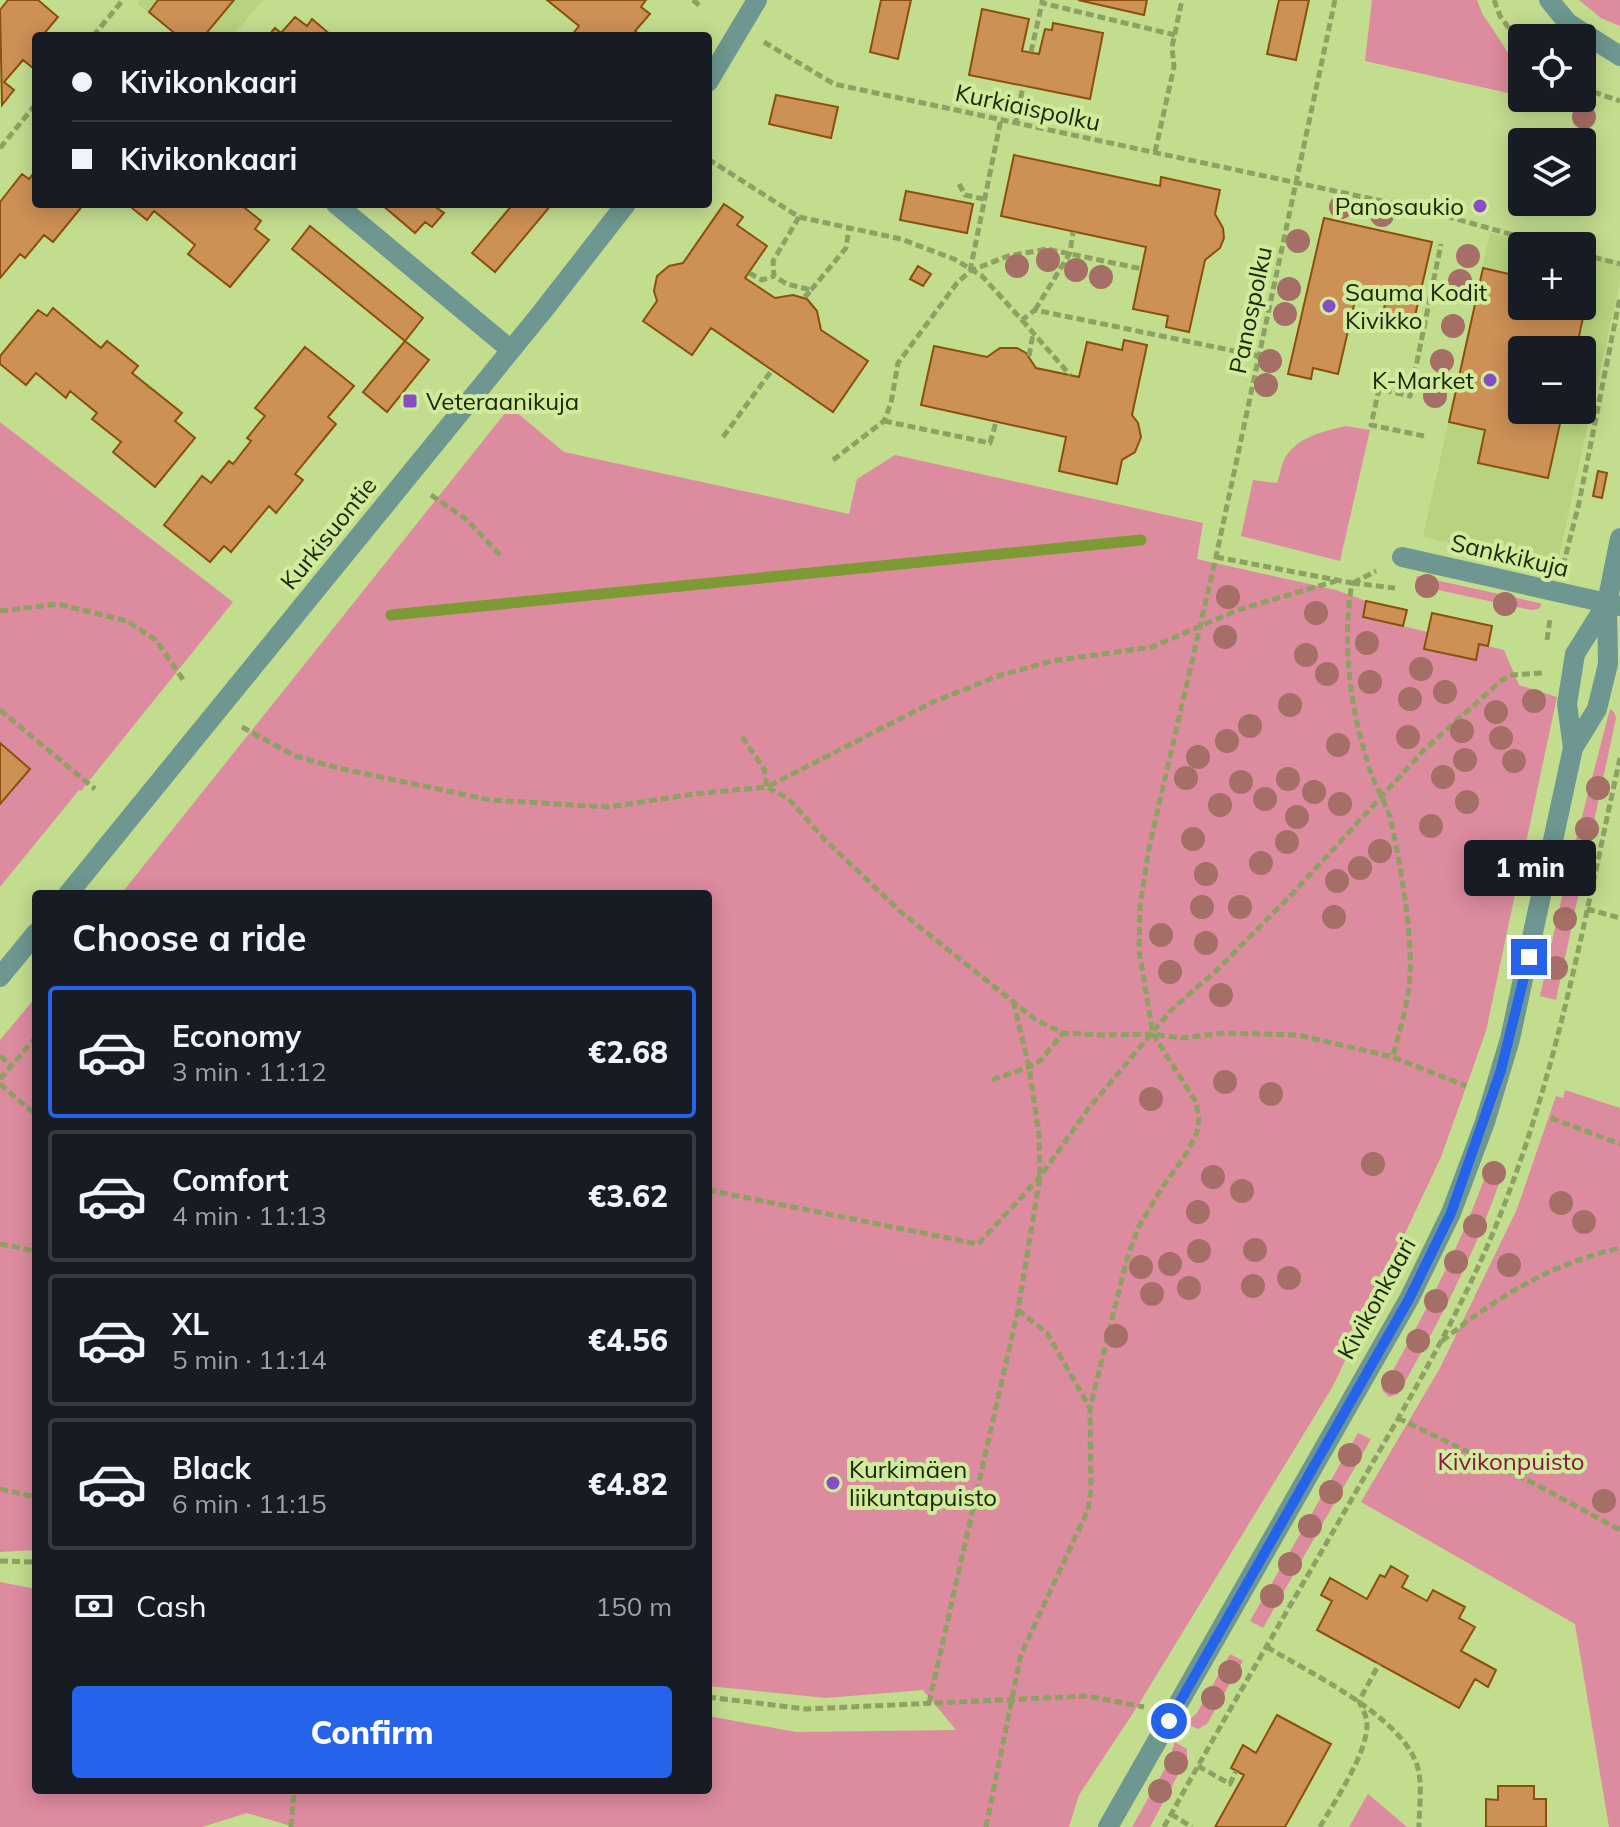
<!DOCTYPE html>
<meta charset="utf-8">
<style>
:root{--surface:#171b24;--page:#20242c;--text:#f1f3f6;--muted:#9ea1a6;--line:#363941;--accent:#2563eb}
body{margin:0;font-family:Mulish,sans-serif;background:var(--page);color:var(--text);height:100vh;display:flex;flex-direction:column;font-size:30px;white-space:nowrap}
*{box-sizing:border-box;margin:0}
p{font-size:26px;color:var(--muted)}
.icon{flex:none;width:44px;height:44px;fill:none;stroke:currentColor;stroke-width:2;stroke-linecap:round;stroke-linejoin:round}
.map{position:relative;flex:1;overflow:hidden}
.side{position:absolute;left:32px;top:890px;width:680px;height:904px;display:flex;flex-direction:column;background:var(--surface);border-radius:8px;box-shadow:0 4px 20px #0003}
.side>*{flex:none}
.hud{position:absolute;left:32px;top:32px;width:680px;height:176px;border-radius:8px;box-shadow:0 4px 20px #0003;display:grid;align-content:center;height:176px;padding:0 40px;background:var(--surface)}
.buttons{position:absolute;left:1508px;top:24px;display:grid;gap:16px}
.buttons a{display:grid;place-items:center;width:88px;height:88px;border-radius:8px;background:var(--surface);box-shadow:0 4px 20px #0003;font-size:40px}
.end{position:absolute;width:36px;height:36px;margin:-18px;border:10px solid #2563eb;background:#fff;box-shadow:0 0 0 4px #fff}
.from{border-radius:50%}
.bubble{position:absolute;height:56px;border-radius:8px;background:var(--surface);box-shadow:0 4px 20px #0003;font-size:26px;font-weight:800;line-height:56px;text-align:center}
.hud b{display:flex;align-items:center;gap:28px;height:76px;font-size:30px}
.hud b+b{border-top:2px solid var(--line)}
.hud i{width:20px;height:20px;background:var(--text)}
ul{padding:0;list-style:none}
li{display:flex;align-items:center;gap:24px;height:132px;margin:0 16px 12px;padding:0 24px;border:4px solid var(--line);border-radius:8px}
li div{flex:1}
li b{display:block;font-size:30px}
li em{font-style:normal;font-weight:800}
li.active{border-color:var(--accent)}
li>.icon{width:72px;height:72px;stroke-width:1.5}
h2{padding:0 40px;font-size:36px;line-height:96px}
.pay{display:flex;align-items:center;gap:20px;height:88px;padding:0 40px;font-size:30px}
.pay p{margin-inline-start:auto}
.cta{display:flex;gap:16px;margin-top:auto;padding:16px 40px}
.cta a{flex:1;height:92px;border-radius:8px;background:var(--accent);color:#fff;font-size:32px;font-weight:800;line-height:92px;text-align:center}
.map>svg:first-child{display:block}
</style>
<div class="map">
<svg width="1620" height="1827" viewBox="0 0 1620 1827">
<rect width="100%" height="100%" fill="#c3dd8f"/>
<path fill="#b7d37f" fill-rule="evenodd" d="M140 0H263L232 36H177L137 4Z
M1490 233 1550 246H1522V306H1582V253L1620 261V280L1557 565 1423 537ZM1522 350H1582V410H1522Z"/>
<path fill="#dd8b9f" d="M1372 0H1477L1482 13 1522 74 1517 95 1365 61Z
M1579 0H1620V26L1601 18Z
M510 407 564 452 849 514 857 479 895 455 1203 523 1197 559 1336 590 1366 601 1363 617 1428 632 1424 649 1475 660 1479 644 1504 650 1519 685 1557 697 1486 1031 1441 1157 1333 1386 1137 1707 1079 1795 1069 1827H294L247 1813 202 1827H0V1582L36 1589V1790H708V1716L796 1732 956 1730 923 1690 826 1698 708 1686V894H121Z
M0 422 233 602 81 791 79 790 0 887Z
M1346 426 1370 430 1340 561 1241 536 1253 480 1277 483C1280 475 1281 465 1285 458 1297 437 1324 431 1346 426Z
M1417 576 1539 603 1542 605 1538 609 1531 610 1415 585Z
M1610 709 1614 712 1616 718 1556 1000 1540 996 1568 870Z
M36 997V1550L0 1552V1040Z
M1565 1090 1620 1108V1827H1609L1575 1624 1361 1502 1440 1368 1517 1209 1556 1096 1563 1098Z
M1487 1172 1501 1178C1475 1254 1438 1324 1398 1394L1389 1397 1382 1390C1422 1319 1459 1249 1487 1172Z
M1358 1433 1371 1439 1263 1628 1250 1621Z
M1230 1654 1243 1661 1207 1724 1198 1729 1185 1723 1197 1713Z
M1175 1742 1187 1749V1758L1150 1827H1132L1167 1765Z
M1368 1794 1407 1827H1349Z"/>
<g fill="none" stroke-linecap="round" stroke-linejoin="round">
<path stroke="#7d9a34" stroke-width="11" d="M391 615 1141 540"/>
</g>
<path fill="#cd9055" stroke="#89510c" stroke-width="2" d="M8 0H38L58 17 42 36H36V64L33 68 23 60 4 82 14 90 2 105 0 10Z
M158 0H234L204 36H178L149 12Z
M547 0H646L641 7 650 14 635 31 641 36H571L579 26Z
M881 0H911L898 59 870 52Z
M1078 0H1147L1144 15Z
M1279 0H1309L1296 60 1267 54Z
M982 9 1029 19 1022 51 1039 54 1045 29 1052 30 1053 23 1103 33 1090 99 969 75Z
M295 17 307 26 312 19 332 36H268L275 28 281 33Z
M776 95 838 107 831 138 769 124Z
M1014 155 1155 185 1160 186 1161 177 1220 190 1215 214 1223 228 1224 238 1220 248 1205 260 1189 332 1166 327 1168 316 1133 309 1146 247 1001 216Z
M36 170V204H84L53 242 44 235 25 258 20 254 0 278V202L22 174 29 179Z
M906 191 973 204 967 233 900 220Z
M127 204H240L261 221 255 229 269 240 230 287 188 254 195 245 154 211 147 220Z
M381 204H440L437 208 444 213 432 227 425 222 415 233Z
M513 204H552L495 272 472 253Z
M724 204 743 217 737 225 767 246 745 278 775 298 793 295 807 299 817 311 821 330 868 361 833 412 711 328 692 355 643 321 657 301 654 291 657 276 669 266 683 263Z
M1324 218 1432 242 1412 329 1392 325 1394 316 1383 314 1386 298 1357 292 1338 374 1313 368 1311 379 1288 374Z
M310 226 423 318 405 341 292 249Z
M918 266 931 274 923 286 910 279Z
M1483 268 1522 277V306H1582V297L1586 304 1576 350H1522V410H1563L1548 478 1478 463 1485 430 1449 422Z
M53 308 101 348 107 341 138 366 132 373 182 413 175 421 195 438 155 487 113 452 121 442 92 419 97 413 70 391 66 398 36 373 26 385 0 364V356L38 310 47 316Z
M1124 340 1147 345 1132 415 1138 423 1141 437 1135 452 1122 460 1117 484 1059 471 1066 437 921 405 934 346 987 357 1000 348H1017L1026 353 1036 368 1079 377 1087 342 1122 350Z
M405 341 429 360 387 412 363 392Z
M305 347 354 386 328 417 336 424 295 474 303 480 276 513 269 506 231 552 224 546 210 562 164 525 202 476 211 483 229 461 233 464 251 441 247 438 265 416 255 408Z
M1598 471 1607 473 1602 498 1593 496Z
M1366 601 1407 610 1403 626 1363 617Z
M1432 613 1492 626 1488 646 1479 644 1476 660 1424 649Z
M0 743 30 769 0 804Z
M1391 1566 1408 1576 1402 1587 1427 1601 1433 1590 1465 1607 1459 1618 1475 1627 1461 1651 1496 1670 1488 1687 1475 1679 1459 1708 1317 1630 1332 1601 1321 1595 1330 1578 1367 1599 1380 1575 1385 1577Z
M1277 1715 1331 1744 1285 1827H1215L1244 1775 1231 1768 1243 1745 1256 1753Z
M1498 1786H1534V1799H1546V1827H1486V1799L1498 1800Z"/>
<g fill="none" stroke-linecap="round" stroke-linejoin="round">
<path stroke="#8ca162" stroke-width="5" stroke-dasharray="8 4" stroke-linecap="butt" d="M693 0 700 6
M1042 0V3L1175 35
M1494 0 1500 16 1522 46
M93 36 123 0
M764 42 834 84 1424 210 1553 246
M1031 52 1042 3
M1582 88 1620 101
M1016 122 1023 86
M0 148 36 104
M1155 152 1174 67 1172 47 1182 0
M708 159 799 217 901 239 954 259 982 276 1022 320 1035 310 1259 356
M959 184 965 195 984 199
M799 217 773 261 774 276 787 284 811 290 805 297
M1582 254 1620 264
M970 271 1001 119
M749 273 762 280 774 276
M811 290 846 248 849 228
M1035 310 1070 253 1073 232
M1022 320 1070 375
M1029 356 1033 334
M884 421 990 443 996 422
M1424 436 1371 425 1379 389 1410 396 1441 244
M723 437 772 370
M833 460 884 421 891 403 898 363 957 283 970 271 1008 256 1047 249 1142 269
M431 495 466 519 501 556
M1216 557 1352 583C1341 648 1351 714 1372 776 1378 791 1387 805 1391 821 1400 863 1412 930 1410 973 1409 1001 1400 1029 1393 1056
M1563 566 1579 503 1620 297
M1352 583 1395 588
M1353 583 1376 571
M0 611 58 604 127 621 156 640 184 681
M1547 640 1550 619
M0 710 95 789
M242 727 295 756 338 768 490 800 608 807 694 794 767 787 789 799 824 839 902 913 1036 1020 1063 1033 1104 1035 1153 1034 1181 1038 1225 1033 1298 1035 1393 1057 1466 1086
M742 737 764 769 767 787 933 702 998 676 1052 661 1152 647 1238 610 1339 580
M1587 909 1620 918
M0 1056 11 1065
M0 1079 36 1037
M992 1080 1029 1067 1041 1060 1063 1033
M0 1084 36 1115
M1551 1118 1620 1144
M708 1190 978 1244 1040 1177 1089 1108 1173 1008 1216 971 1294 892 1424 750 1502 680 1512 675 1542 673
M0 1244 36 1251
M1018 1310 1047 1333 1090 1408
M1442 1341C1497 1297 1550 1264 1620 1248
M1398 1418 1537 1485 1620 1530
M0 1489 36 1497
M0 1561 36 1562
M1267 1647C1310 1673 1401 1716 1417 1765 1423 1784 1419 1807 1419 1827
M708 1697 806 1709 1087 1696 1144 1707
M929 1703 1018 1310 1040 1177 1039 1134 1029 1067 1014 1004
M1198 1766 1230 1784 1236 1771
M1171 1814 1192 1827
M291 1827 294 1790
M986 1827 1021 1654 1088 1510 1091 1489 1090 1408 1126 1262 1138 1228 1160 1191 1186 1154 1197 1132 1199 1118 1196 1102 1153 1034 1139 950 1140 907 1149 848 1216 557 1335 0
M1164 1827C1229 1709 1298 1593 1365 1476 1414 1391 1465 1305 1501 1213 1559 1067 1586 911 1620 758
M1320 1827C1335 1800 1367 1755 1367 1724 1367 1716 1362 1708 1359 1701L1379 1664"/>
<path stroke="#6d9790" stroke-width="20" d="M708 82 757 0
M336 204 511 350
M1402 557 1620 606
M68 894 542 312 626 204
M0 977 36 933"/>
<path stroke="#6d9790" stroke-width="20" d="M1549 0 1568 23 1620 56
M1573 748 1567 704 1575 654 1607 603
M1108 1827 1409 1299 1451 1213 1485 1122 1510 1039 1573 748 1597 709 1608 664 1607 603 1620 538"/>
</g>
<g fill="#a56e66">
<circle cx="1584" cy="117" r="12"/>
<circle cx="1341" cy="207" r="12"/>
<circle cx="1382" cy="215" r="12"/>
<circle cx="1298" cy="241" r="12"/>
<circle cx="1468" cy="256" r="12"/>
<circle cx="1048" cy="260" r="12"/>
<circle cx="1017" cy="266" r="12"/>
<circle cx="1076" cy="270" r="12"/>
<circle cx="1101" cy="277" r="12"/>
<circle cx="1460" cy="281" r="12"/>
<circle cx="1289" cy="289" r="12"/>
<circle cx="1285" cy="314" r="12"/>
<circle cx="1453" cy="326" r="12"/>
<circle cx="1270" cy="361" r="12"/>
<circle cx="1442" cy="361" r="12"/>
<circle cx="1266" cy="385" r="12"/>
<circle cx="1435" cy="396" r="12"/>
<circle cx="1427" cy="586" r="12"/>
<circle cx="1228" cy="597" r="12"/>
<circle cx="1505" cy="604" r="12"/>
<circle cx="1316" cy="613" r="12"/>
<circle cx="1225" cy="637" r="12"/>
<circle cx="1367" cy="643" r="12"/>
<circle cx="1306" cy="655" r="12"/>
<circle cx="1421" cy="669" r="12"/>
<circle cx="1327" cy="674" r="12"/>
<circle cx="1370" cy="682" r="12"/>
<circle cx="1445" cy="692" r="12"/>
<circle cx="1410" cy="699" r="12"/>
<circle cx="1534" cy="701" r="12"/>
<circle cx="1290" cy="705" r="12"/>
<circle cx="1496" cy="712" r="12"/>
<circle cx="1250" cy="726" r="12"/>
<circle cx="1462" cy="731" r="12"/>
<circle cx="1408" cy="737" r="12"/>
<circle cx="1501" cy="738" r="12"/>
<circle cx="1227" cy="741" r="12"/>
<circle cx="1338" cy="745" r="12"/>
<circle cx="1198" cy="757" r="12"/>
<circle cx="1465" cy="760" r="12"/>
<circle cx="1514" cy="761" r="12"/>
<circle cx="1443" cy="777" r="12"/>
<circle cx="1186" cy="778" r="12"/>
<circle cx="1288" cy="779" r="12"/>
<circle cx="1241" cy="782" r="12"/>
<circle cx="1598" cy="788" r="12"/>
<circle cx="1314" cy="792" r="12"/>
<circle cx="1265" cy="799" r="12"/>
<circle cx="1467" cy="802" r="12"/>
<circle cx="1340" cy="804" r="12"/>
<circle cx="1220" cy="805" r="12"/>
<circle cx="1297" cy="817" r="12"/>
<circle cx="1431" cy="826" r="12"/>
<circle cx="1587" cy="829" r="12"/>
<circle cx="1193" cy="839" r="12"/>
<circle cx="1287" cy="842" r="12"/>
<circle cx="1380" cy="851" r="12"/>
<circle cx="1261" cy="863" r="12"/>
<circle cx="1360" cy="868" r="12"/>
<circle cx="1206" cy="874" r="12"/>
<circle cx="1577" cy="878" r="12"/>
<circle cx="1337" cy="881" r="12"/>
<circle cx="1202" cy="907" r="12"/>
<circle cx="1240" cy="907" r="12"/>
<circle cx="1334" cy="917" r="12"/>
<circle cx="1565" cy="919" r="12"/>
<circle cx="1161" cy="935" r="12"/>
<circle cx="1206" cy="943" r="12"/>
<circle cx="1556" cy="968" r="12"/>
<circle cx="1170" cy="972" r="12"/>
<circle cx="1221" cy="995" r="12"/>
<circle cx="1225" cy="1082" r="12"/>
<circle cx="1271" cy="1094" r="12"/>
<circle cx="1151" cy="1099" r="12"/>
<circle cx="1373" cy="1164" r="12"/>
<circle cx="1494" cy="1173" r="12"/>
<circle cx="1213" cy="1177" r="12"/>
<circle cx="1242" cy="1191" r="12"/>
<circle cx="1561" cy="1203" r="12"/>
<circle cx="1198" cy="1212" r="12"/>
<circle cx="1584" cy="1222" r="12"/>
<circle cx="1475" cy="1226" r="12"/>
<circle cx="1255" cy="1250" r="12"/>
<circle cx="1199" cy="1251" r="12"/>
<circle cx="1456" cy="1262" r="12"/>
<circle cx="1170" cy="1264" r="12"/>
<circle cx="1509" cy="1265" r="12"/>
<circle cx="1141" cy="1267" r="12"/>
<circle cx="1289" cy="1278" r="12"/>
<circle cx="1253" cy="1286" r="12"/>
<circle cx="1189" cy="1288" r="12"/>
<circle cx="1152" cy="1294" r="12"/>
<circle cx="1436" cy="1301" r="12"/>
<circle cx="1116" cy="1336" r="12"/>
<circle cx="1418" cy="1341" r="12"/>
<circle cx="1393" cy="1382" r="12"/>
<circle cx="1350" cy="1455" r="12"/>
<circle cx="1331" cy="1492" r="12"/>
<circle cx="1604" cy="1501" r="12"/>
<circle cx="1310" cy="1526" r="12"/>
<circle cx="1290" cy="1564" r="12"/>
<circle cx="1272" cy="1596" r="12"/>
<circle cx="1230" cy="1672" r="12"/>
<circle cx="1213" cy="1698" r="12"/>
<circle cx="1176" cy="1763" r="12"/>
<circle cx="1160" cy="1791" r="12"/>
</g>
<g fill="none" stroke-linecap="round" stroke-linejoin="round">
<path stroke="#2563eb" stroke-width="10" d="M1169 1721 1409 1299 1451 1213 1501 1070 1529 957"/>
</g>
<g fill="#884dc4" stroke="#d0eb9c" stroke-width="3">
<circle cx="1480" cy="206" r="8"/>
<circle cx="1329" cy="306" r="8"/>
<circle cx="1490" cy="380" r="8"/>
<rect x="402" y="393" width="16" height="16" rx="4"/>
<circle cx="833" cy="1483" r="8"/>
</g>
<g text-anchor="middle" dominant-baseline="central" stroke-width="8" stroke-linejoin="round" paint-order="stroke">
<g font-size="24" fill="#1c2505" stroke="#d0eb9c">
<text transform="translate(1028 107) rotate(12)">Kurkiaispolku</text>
<text transform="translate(1250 310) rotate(-78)">Panospolku</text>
<text transform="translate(328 533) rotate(-51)">Kurkisuontie</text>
<text transform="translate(1510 555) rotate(13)">Sankkikuja</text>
<text transform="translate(1376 1298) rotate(-61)">Kivikonkaari</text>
</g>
<g font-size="24" fill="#1c2505" stroke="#d0eb9c" text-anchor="start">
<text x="1464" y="206" text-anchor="end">Panosaukio</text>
<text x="1345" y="292">Sauma Kodit<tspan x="1345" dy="28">Kivikko</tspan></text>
<text x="1474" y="380" text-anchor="end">K-Market</text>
<text x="426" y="401">Veteraanikuja</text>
<text x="849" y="1469">Kurkimäen<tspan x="849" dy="28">liikuntapuisto</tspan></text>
</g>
<g font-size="24" fill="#8d1445" stroke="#d0eb9c">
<text x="1511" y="1461">Kivikonpuisto</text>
</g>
</g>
</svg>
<div class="buttons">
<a><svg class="icon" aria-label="locate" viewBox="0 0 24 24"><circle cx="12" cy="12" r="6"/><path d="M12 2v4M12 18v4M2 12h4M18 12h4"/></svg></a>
<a><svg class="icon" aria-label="layers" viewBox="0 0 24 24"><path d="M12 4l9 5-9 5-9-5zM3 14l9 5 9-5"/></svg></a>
<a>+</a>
<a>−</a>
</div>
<i class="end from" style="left:1169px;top:1721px"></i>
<i class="end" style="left:1529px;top:957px"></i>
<div class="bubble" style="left:1464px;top:840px;width:132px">1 min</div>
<div class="hud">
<b><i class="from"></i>Kivikonkaari</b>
<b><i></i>Kivikonkaari</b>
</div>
<section class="side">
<h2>Choose a ride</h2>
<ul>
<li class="active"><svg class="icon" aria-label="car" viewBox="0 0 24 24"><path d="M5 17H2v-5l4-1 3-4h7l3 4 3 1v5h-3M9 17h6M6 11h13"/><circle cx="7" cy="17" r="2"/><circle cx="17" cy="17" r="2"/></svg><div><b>Economy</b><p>3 min · 11:12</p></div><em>€2.68</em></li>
<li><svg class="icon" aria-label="car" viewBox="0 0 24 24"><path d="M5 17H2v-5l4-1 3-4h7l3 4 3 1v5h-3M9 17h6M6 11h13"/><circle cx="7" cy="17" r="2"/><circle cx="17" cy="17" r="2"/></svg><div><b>Comfort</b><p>4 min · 11:13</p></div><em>€3.62</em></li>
<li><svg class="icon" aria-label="car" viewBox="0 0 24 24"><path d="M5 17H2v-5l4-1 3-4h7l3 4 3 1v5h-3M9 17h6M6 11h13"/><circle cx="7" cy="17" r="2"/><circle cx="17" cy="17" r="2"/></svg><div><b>XL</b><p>5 min · 11:14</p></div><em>€4.56</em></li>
<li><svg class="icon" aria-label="car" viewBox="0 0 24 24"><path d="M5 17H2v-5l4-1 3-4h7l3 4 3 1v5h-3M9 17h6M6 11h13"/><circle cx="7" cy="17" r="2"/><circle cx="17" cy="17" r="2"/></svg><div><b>Black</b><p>6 min · 11:15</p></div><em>€4.82</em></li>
</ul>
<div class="pay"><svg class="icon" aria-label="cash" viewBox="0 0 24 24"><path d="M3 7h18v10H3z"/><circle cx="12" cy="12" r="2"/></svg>Cash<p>150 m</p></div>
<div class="cta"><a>Confirm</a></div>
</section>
</div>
